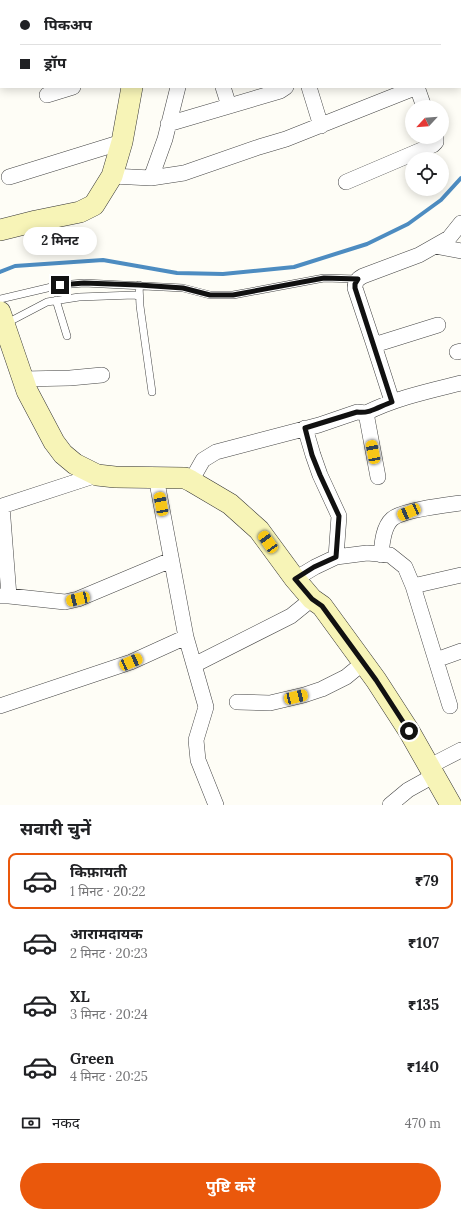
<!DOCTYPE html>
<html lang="hi">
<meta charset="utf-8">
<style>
:root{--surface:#fff;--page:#f2f2f2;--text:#202124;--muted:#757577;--line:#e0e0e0;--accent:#ea580c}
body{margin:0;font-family:Lora,"Noto Sans Devanagari",serif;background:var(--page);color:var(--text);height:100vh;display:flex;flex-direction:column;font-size:15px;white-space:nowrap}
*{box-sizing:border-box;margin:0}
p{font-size:13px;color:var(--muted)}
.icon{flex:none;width:22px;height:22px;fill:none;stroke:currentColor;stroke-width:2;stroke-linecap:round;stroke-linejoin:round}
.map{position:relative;height:805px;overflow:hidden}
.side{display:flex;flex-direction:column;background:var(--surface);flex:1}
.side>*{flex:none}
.top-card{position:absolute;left:0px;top:0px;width:461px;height:88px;box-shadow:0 2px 10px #0003;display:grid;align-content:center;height:88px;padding:0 20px;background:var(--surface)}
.needle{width:26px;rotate:244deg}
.fabs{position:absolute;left:405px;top:100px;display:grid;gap:8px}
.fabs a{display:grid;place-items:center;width:44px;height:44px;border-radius:50%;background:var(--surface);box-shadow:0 2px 10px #0003;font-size:20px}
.end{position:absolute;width:18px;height:18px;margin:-9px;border:5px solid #111;background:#fff;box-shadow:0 0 0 2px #fff}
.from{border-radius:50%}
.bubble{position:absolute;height:28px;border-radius:14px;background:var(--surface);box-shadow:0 2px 10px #0003;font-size:13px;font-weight:700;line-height:28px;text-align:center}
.car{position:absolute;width:12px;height:24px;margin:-12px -6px;border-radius:5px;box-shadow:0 0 3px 1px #0007;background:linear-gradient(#f5c518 24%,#345 0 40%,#f5c518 0 76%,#345 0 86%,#f5c518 0)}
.top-card b{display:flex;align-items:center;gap:14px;height:38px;font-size:15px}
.top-card b+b{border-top:1px solid var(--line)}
.top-card i{width:10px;height:10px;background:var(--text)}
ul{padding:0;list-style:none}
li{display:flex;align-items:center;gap:12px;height:56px;margin:0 8px 6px;padding:0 12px;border:2px solid transparent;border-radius:8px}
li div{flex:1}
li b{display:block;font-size:15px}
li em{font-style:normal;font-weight:700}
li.current{border-color:var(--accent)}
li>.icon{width:36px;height:36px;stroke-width:1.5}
h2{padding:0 20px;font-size:18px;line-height:48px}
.pay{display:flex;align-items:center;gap:10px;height:44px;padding:0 20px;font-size:15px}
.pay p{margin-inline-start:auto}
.cta{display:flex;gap:8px;margin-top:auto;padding:8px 20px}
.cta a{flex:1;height:46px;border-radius:24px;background:var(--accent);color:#fff;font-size:16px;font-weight:700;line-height:46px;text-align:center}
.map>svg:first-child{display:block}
</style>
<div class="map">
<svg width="461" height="805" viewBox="0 0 461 805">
<rect width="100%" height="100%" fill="#fefdf6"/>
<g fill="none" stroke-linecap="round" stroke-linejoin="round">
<path stroke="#4d8cc1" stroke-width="4" d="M0 272 15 266 103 260 177 273 223 274 294 267 367 244 408 224 441 200 461 178"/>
<g stroke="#444" stroke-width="8">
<path id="lane" d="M139 285 140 306 152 392
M0 299 60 285 84 283 183 288 210 295H233L324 278 357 279
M56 300 67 336
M5 324 47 302 79 297 134 295 139 296"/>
</g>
<g stroke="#444" stroke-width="16">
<path id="street" d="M1 0V1
M259 0 260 1
M402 0 403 1
M203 1 204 0
M456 1 459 0
M0 34 1 33
M460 72H461
M223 87 229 106
M309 87 321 126
M417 87 424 107
M47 95 73 87
M168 124 280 91 286 87
M112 176 151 178 184 173 259 147 286 139 417 87
M9 177 122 142
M151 178 165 139 178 87
M346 182 433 145 436 142V137
M435 246 461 251
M374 345 355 288C355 282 357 279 363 276L419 255 449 238 461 223
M457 352 461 351
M23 379 70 378 102 375
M392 401 374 345 438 325
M366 413C396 398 429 391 461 383
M305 428 313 455 320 475 339 516 336 557
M191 481 203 460 216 452 319 425 357 412 366 413 378 477
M381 555C382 544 383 527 392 519 402 510 446 505 461 503
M295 579 315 567 336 557 367 553 390 555 405 567 413 586 450 706
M413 586 461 575
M0 596H9L2 506 97 475
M9 596 65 602 78 599 171 560
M186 637 206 707 196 740 198 760 216 805
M436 660 461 651
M194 665 291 616 312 599
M237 702 270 703 304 695 322 689 346 677 363 663
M0 706 131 662 186 637 156 477
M430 766 461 750
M390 805 408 790 435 775"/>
</g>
<g stroke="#333" stroke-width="22">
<path id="secondary" d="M142 1V0
M0 230 36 221 80 212 94 205 112 176 122 142 132 87
M0 312 27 391 54 442 63 454 75 464 97 475 115 477 185 478 191 481 230 504 259 530 295 579 312 599 322 606 376 680 409 731 451 805"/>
</g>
<use href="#lane" stroke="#fff" stroke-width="7"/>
<use href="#street" stroke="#fff" stroke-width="15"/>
<use href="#secondary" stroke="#f7f4b7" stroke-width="21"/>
</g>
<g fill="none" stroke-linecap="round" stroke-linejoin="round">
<path stroke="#111" stroke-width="5" d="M60 285 84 283 139 285 183 288 210 295H233L324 278 358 279 355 284V288L392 402C380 406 370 414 357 412L305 428 312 455 320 475 339 516 336 557 314 567 295 579 312 599 322 606 376 680 409 731"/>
</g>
</svg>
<div class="fabs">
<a><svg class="needle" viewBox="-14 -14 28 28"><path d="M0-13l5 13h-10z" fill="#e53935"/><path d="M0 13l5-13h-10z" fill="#757577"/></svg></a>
<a><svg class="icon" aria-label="locate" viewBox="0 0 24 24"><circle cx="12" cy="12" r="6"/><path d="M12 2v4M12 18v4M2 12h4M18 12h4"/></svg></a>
</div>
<i class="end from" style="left:409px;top:731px"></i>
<i class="end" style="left:60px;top:285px"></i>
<div class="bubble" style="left:23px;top:227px;width:74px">2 मिनट</div>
<i class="car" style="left:373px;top:452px;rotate:349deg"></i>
<i class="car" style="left:161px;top:504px;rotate:349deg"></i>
<i class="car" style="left:409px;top:512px;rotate:246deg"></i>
<i class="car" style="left:268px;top:542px;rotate:324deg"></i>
<i class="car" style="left:78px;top:599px;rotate:257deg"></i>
<i class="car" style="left:131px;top:662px;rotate:66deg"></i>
<i class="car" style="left:296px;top:697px;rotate:77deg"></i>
<div class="top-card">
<b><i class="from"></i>पिकअप</b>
<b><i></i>ड्रॉप</b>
</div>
</div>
<section class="side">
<h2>सवारी चुनें</h2>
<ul>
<li class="current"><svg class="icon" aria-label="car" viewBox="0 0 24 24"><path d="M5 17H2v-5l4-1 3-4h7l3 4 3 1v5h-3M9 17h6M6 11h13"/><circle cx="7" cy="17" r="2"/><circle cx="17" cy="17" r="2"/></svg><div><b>किफ़ायती</b><p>1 मिनट · 20:22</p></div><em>₹79</em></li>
<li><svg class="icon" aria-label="car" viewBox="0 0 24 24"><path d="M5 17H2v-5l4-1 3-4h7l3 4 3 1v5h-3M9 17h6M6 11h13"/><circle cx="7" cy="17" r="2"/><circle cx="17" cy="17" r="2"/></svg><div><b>आरामदायक</b><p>2 मिनट · 20:23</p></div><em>₹107</em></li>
<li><svg class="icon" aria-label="car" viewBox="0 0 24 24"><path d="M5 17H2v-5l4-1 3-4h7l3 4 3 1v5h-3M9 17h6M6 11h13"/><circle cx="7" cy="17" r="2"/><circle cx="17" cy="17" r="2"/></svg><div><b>XL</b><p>3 मिनट · 20:24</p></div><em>₹135</em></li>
<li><svg class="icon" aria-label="car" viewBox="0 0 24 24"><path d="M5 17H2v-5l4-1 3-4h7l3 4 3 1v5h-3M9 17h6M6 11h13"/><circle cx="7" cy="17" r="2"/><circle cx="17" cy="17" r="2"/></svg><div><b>Green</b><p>4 मिनट · 20:25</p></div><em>₹140</em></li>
</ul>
<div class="pay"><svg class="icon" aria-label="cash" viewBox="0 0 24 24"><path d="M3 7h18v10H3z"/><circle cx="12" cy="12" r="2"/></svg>नकद<p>470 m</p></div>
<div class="cta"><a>पुष्टि करें</a></div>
</section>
